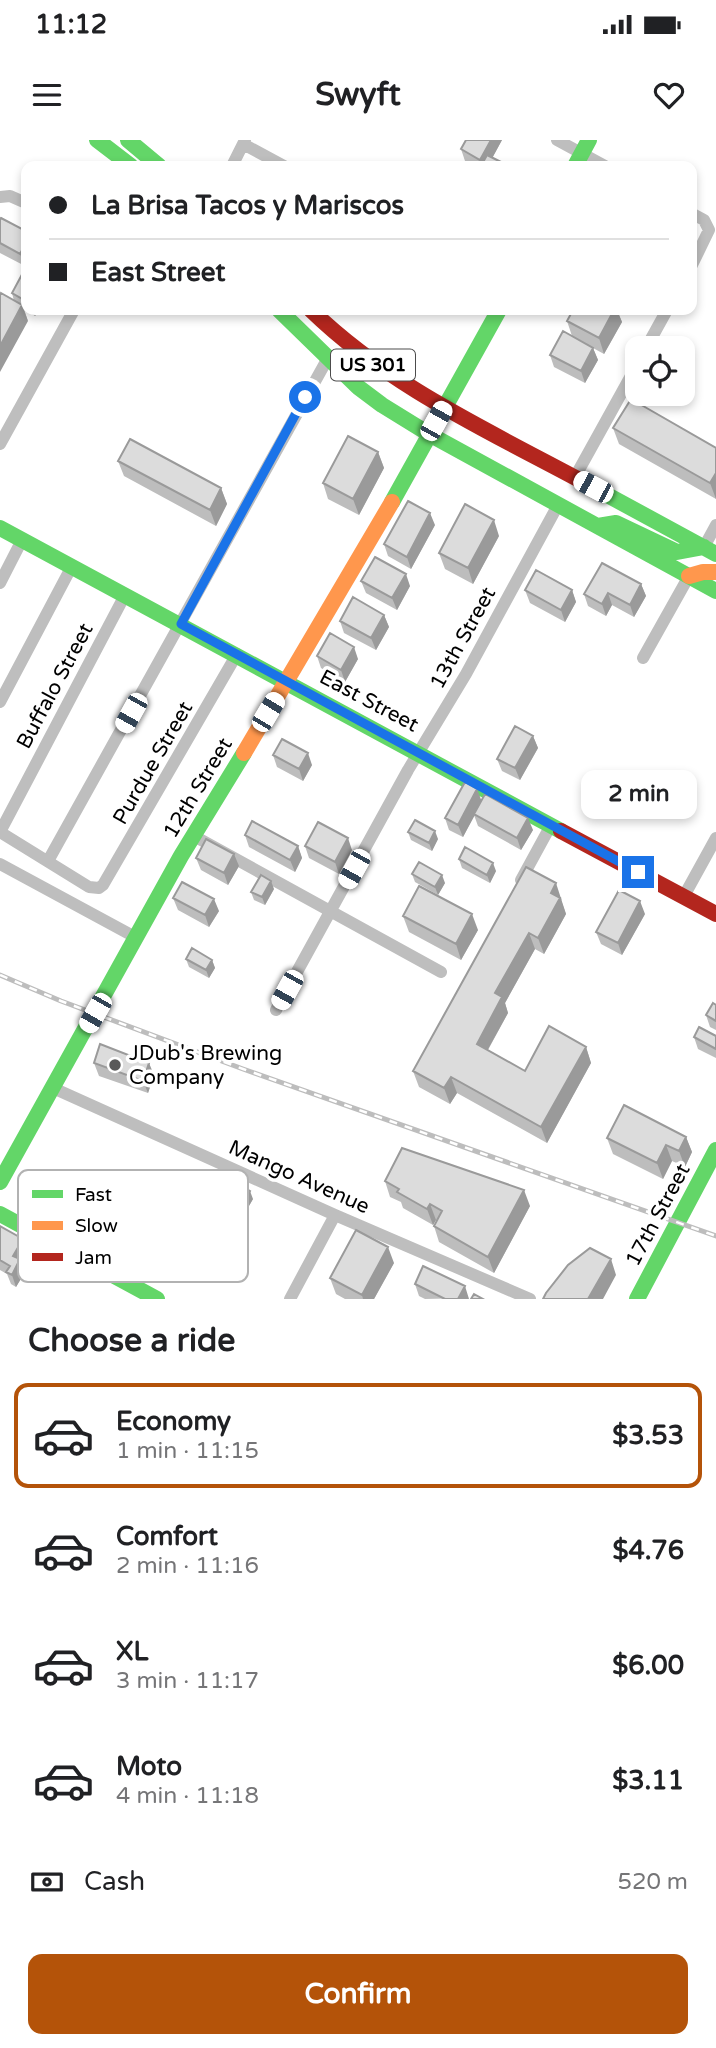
<!DOCTYPE html>
<meta charset="utf-8">
<style>
:root{--surface:#fff;--page:#f2f2f2;--text:#202124;--muted:#757577;--line:#e0e0e0;--accent:#b45309}
body{margin:0;font-family:"Varela Round",sans-serif;background:var(--page);color:var(--text);height:100vh;display:flex;flex-direction:column;font-size:26px;white-space:nowrap}
*{box-sizing:border-box;margin:0}
p{font-size:23px;color:var(--muted)}
.icon{flex:none;width:38px;height:38px;fill:none;stroke:currentColor;stroke-width:2;stroke-linecap:round;stroke-linejoin:round}
.map{position:relative;height:1159px;overflow:hidden}
.panel{display:flex;flex-direction:column;background:var(--surface);flex:1}
.panel>*{flex:none}
.hud{position:absolute;left:21px;top:21px;width:676px;height:154px;border-radius:14px;box-shadow:0 4px 10px #0003;display:grid;align-content:center;height:154px;padding:0 28px;background:var(--surface)}
.tools{position:absolute;left:625px;top:196px;display:grid;gap:14px}
.tools a{display:grid;place-items:center;width:70px;height:70px;border-radius:14px;background:var(--surface);box-shadow:0 4px 10px #0003;font-size:35px}
.end{position:absolute;width:32px;height:32px;margin:-16px;border:9px solid #1a73e8;background:#fff;box-shadow:0 0 0 4px #fff}
.from{border-radius:50%}
.bubble{position:absolute;height:49px;border-radius:14px;background:var(--surface);box-shadow:0 4px 10px #0003;font-size:23px;font-weight:800;line-height:49px;text-align:center}
.car{position:absolute;width:21px;height:42px;margin:-21px -10px;border-radius:9px;box-shadow:0 0 5px 2px #0007;background:linear-gradient(#fff 24%,#345 0 40%,#fff 0 76%,#345 0 86%,#fff 0)}
.hud b{display:flex;align-items:center;gap:24px;height:66px;font-size:26px}
.hud b+b{border-top:2px solid var(--line)}
.hud i{width:18px;height:18px;background:var(--text)}
ul{padding:0;list-style:none}
li{display:flex;align-items:center;gap:21px;height:105px;margin:0 14px 10px;padding:0 14px;border:4px solid transparent;border-radius:14px}
li div{flex:1}
li b{display:block;font-size:26px}
li em{font-style:normal;font-weight:800}
li.active{border-color:var(--accent)}
li>.icon{width:63px;height:63px;stroke-width:1.5}
h2{padding:0 28px;font-size:32px;line-height:84px}
.pay{display:flex;align-items:center;gap:18px;height:77px;padding:0 28px;font-size:26px}
.pay p{margin-inline-start:auto}
.cta{display:flex;gap:14px;margin-top:auto;padding:14px 28px}
.cta a{flex:1;height:80px;border-radius:14px;background:var(--accent);color:#fff;font-size:28px;font-weight:800;line-height:80px;text-align:center}
.status{display:flex;justify-content:space-between;align-items:center;height:49px;padding:0 35px;background:var(--surface);direction:ltr}
.status svg{height:19px;fill:currentColor}
header{display:flex;justify-content:space-between;align-items:center;height:91px;padding:0 28px;background:var(--surface);font-size:32px;font-weight:800}
.map>svg:first-child{display:block}
</style>
<div class="status"><b>11:12</b><svg viewBox="0 0 49 12"><path d="M0 12V9h3v3zM5 12V6h3v6zM10 12V3h3v9zM15 12V0h3v12zM26 1h20v11H26zM47 4h2v5h-2z"/></svg></div>
<header><svg class="icon" aria-label="menu" viewBox="0 0 24 24"><path d="M4 6h16M4 12h16M4 18h16"/></svg>Swyft<svg class="icon" aria-label="heart" viewBox="0 0 24 24"><path d="M12 20l-8-8c-3-5 5-10 8-4 3-6 11-1 8 4z"/></svg></header>
<div class="map">
<svg width="716" height="1159" viewBox="0 0 716 1159">
<rect width="100%" height="100%" fill="#fff"/>
<g fill="none" stroke-linecap="round" stroke-linejoin="round">
<path stroke="#bebebe" stroke-width="12" d="M557 0 605 26
M243 4 284 26
M232 26 245 0
M0 57 10 56 26 63
M691 73 704 80 709 90 691 127
M646 208 667 170
M0 304 74 170
M575 337 637 225
M704 407 716 385
M0 443 22 400
M643 518 689 436
M0 562 72 426
M0 692 89 747 99 748 103 745 237 514
M0 692 125 455
M194 696 441 832
M48 721 328 218
M0 724 135 797
M521 740 551 685
M684 756 716 698
M276 870 408 630 466 534 558 365
M53 948 335 1075 530 1159
M290 1159 335 1075"/>
<path stroke="#63d668" stroke-width="16" d="M97 0 131 26
M128 0 159 26
M575 26 589 0
M279 170 358 247 382 265 429 294 716 451
M587 344 716 414
M392 362 499 170
M598 386 616 383 677 412 704 407
M0 388 561 691
M0 1042 181 716 244 613
M0 1074 157 1159
M637 1159 716 1010"/>
<path stroke="#ff974d" stroke-width="16" d="M689 436 703 432H716
M244 613 392 362"/>
<path stroke="#b3261e" stroke-width="16" d="M311 170C390 247 491 292 587 344
M561 691 716 774"/>
<g stroke="#bdbdbd" stroke-width="5">
<path id="rail" d="M0 835 61 861 243 929 716 1096"/>
</g>
<use href="#rail" stroke="#fff" stroke-width="2.5" stroke-dasharray="8" stroke-linecap="butt"/>
</g>
<path fill="#bdbdbd" d="M466 0H502L492 18 509 26H474L465 21 461 9Z
M0 79 26 91 25 126 0 113Z
M26 127V170H39L35 176 24 169 28 181 14 161 12 153Z
M614 170H617L622 182 604 214 593 208 598 220 585 243 554 227 550 215 572 196 567 181Z
M613 288 716 308V359L619 304Z
M378 312 384 328 359 375 328 359 323 343Z
M118 321 221 348 227 364 216 386 124 336Z
M435 385 411 429 388 416 384 404Z
M499 396 473 444 445 429 439 413Z
M361 441 410 446 397 470 366 453Z
M641 444 646 456 634 477 612 465 606 476 588 466 584 454Z
M525 450H572L576 462 565 482 530 463Z
M384 475 389 487 376 510 344 493 340 481Z
M317 516 358 519 345 542 321 528Z
M533 596 538 608 520 640 502 631 497 619Z
M273 615 312 625 303 641 277 627Z
M481 660 533 690 521 710 478 686 474 675 463 697 449 690 445 678Z
M408 692 438 699 432 711 411 700Z
M245 695 298 706 302 718 295 732 249 707Z
M305 706 352 710 339 734 309 718Z
M234 714 239 726 228 745 201 730 196 718Z
M459 719 496 731 490 743 462 728Z
M526 727 562 759 561 760 566 774 544 814 535 809 505 863 508 873 488 910 525 931 586 907 591 923 547 1003 457 953 450 964 419 947 413 931Z
M412 734 445 743 438 755 415 742Z
M274 749 265 765 254 760 251 752Z
M173 758 219 771 209 787 178 770Z
M645 774 622 815 601 804 596 792Z
M403 776 478 790 461 820 409 792Z
M186 819 212 820 215 828 209 838 189 827Z
M716 865V890L710 887 706 875Z
M716 896V918L698 909 694 897Z
M94 923 154 935 148 953 99 936Z
M686 997 692 1012 685 1027 672 1021 663 1039 613 1014 607 998Z
M385 1041 530 1066 494 1133 439 1102 434 1086 437 1081 436 1080 433 1085 403 1068 401 1062 390 1057Z
M253 1059 242 1078 229 1071 226 1063Z
M238 1077 241 1085 232 1101 216 1092 213 1084Z
M0 1086 27 1111 21 1121 25 1132 16 1147 11 1144 7 1134 0 1130Z
M394 1123 374 1159H345L336 1154 330 1138Z
M415 1144 469 1158 425 1159 419 1156Z"/>
<path fill="#9a9a9a" d="M491 0H502L488 26H483L480 20Z
M26 103V123L25 126 20 114Z
M22 165 28 181 0 232V206Z
M33 170H39L35 176Z
M614 170H617L622 182 604 214 599 198Z
M593 208 598 220 585 243 581 231Z
M378 312 384 328 359 375 353 359Z
M716 333V359L710 343Z
M221 348 227 364 216 386 210 370Z
M430 373 435 385 411 429 407 417Z
M494 380 499 396 473 444 468 428Z
M406 434 410 446 397 470 392 458Z
M641 444 646 456 634 477 630 465Z
M572 450 576 462 565 482 561 470Z
M608 453 612 465 606 476 602 464Z
M384 475 389 487 376 510 371 498Z
M354 507 358 519 345 542 341 530Z
M533 596 538 608 520 640 515 628Z
M308 613 312 625 303 641 299 629Z
M477 649 482 662 463 697 458 685Z
M528 678 533 690 521 710 517 698Z
M435 691 438 699 432 711 429 703Z
M348 698 352 710 339 734 335 722Z
M298 706 302 718 295 732 290 720Z
M234 714 239 726 228 745 224 733Z
M493 723 496 731 490 743 487 735Z
M442 735 445 743 438 755 435 747Z
M271 741 274 749 265 765 262 757Z
M556 743 566 774 544 814 538 798 551 753Z
M214 759 219 771 209 787 205 775Z
M640 761 645 774 622 815 618 803Z
M472 774 478 790 461 820 456 804Z
M529 793 535 809 505 863 508 873 482 920 477 904 495 853Z
M212 820 215 828 209 838 206 830Z
M586 907 591 923 547 1003 541 987Z
M149 923 154 935 148 953 143 941Z
M451 937 457 953 450 964 444 948Z
M686 997 692 1012 685 1027 679 1011Z
M666 1005 672 1021 663 1039 657 1023Z
M524 1050 530 1066 494 1133 488 1117Z
M250 1051 253 1059 242 1078 239 1070Z
M430 1064 436 1080 433 1085 427 1069Z
M238 1077 241 1085 232 1101 229 1093Z
M23 1099 27 1111 21 1121 25 1132 16 1147 12 1135 13 1116Z
M388 1107 394 1123 374 1159H363L362 1155Z
M611 1119 616 1135 603 1159H588Z
M465 1146 469 1159H458Z"/>
<path fill="#dcdcdc" stroke="#9a9a9a" stroke-width="2" d="M466 0H491L480 20 461 9Z
M487 15 509 26H481Z
M1 78 26 91V103L20 114 0 103V79Z
M26 127V161L12 153Z
M1 153 22 165 0 206V155Z
M573 170H614L599 198 567 181Z
M563 191 593 208 581 231 550 215Z
M631 259 716 308V333L710 343 613 288Z
M348 296 378 312 353 359 323 343Z
M130 299 221 348 210 370 118 321Z
M408 361 430 373 407 417 384 404Z
M465 364 494 380 468 428 439 413Z
M375 417 406 434 392 458 361 441Z
M602 423 641 444 630 465 608 453 602 464 584 454Z
M536 430 572 450 561 470 525 450Z
M353 457 384 475 371 498 340 481Z
M330 493 354 507 341 530 317 516Z
M515 586 533 596 515 628 497 619Z
M282 599 308 613 299 629 273 615Z
M465 642 477 649 458 685 445 678Z
M485 654 528 678 517 698 474 674Z
M415 680 435 691 429 703 408 692Z
M252 681 298 706 290 720 245 695Z
M318 682 348 698 335 722 305 706Z
M206 699 234 714 224 733 196 718Z
M465 707 493 723 487 735 459 719Z
M419 722 442 735 435 747 412 734Z
M526 727 556 743 551 753 560 758 538 798 529 793 495 853 502 857 477 904 525 931 549 886 586 907 541 987 451 937 444 948 413 931Z
M261 735 271 741 262 757 251 752Z
M182 742 214 759 205 775 173 758Z
M419 746 472 774 456 804 403 776Z
M619 750 640 761 618 803 596 792Z
M192 808 212 820 206 830 186 819Z
M713 863 716 865V881L706 875Z
M699 887 716 896V909L694 897Z
M100 904 149 923 143 941 94 923Z
M624 965 686 997 679 1011 666 1005 657 1023 607 998Z
M402 1008 524 1050 488 1117 434 1086 442 1071 430 1064 427 1069 397 1052 399 1049 385 1041Z
M237 1043 250 1051 239 1070 226 1063Z
M0 1086 23 1099 13 1116 20 1119 12 1135 6 1132 10 1126 0 1120Z
M356 1090 388 1107 362 1155 330 1138Z
M590 1108 611 1119 588 1159H543L546 1153 568 1125Z
M423 1126 465 1146 458 1159H445L415 1144Z
M474 1154 483 1159H471Z"/>
<g fill="none" stroke-linecap="round" stroke-linejoin="round">
<path stroke="#1a73e8" stroke-width="9" d="M305 257 181 484 638 732"/>
</g>
<circle fill="#595959" stroke="#fff" stroke-width="2.5" cx="115" cy="925" r="7"/>
<g text-anchor="middle" dominant-baseline="central" stroke-width="7" stroke-linejoin="round" paint-order="stroke">
<rect fill="#fff" stroke="#4c4c4c" stroke-width="2" x="331" y="209.5" width="84" height="31" rx="5"/>
<g font-size="19" font-weight="bold" fill="#000">
<text x="373" y="225">US 301</text>
</g>
<g font-size="21" fill="#000" stroke="#fff">
<text transform="translate(463 498) rotate(-61)">13th Street</text>
<text transform="translate(55 546) rotate(-62)">Buffalo Street</text>
<text transform="translate(369 561) rotate(28)">East Street</text>
<text transform="translate(153 623) rotate(-60)">Purdue Street</text>
<text transform="translate(198 648) rotate(-59)">12th Street</text>
<text transform="translate(299 1037) rotate(24)">Mango Avenue</text>
<text transform="translate(658 1075) rotate(-62)">17th Street</text>
</g>
<g font-size="21" fill="#000" stroke="#fff" text-anchor="start">
<text x="129" y="913">JDub's Brewing<tspan x="129" dy="24">Company</tspan></text>
</g>
</g>
<rect x="18" y="1030" width="230" height="112" rx="10" fill="#fff" stroke="#b2b2b2" stroke-width="2"/>
<rect x="32" y="1050" width="31" height="8" fill="#63d668"/>
<rect x="32" y="1081" width="31" height="9" fill="#ff974d"/>
<rect x="32" y="1113" width="31" height="8" fill="#b3261e"/>
<g font-size="19" fill="#000">
<text x="75" y="1061">Fast</text>
<text x="75" y="1092">Slow</text>
<text x="75" y="1124">Jam</text>
</g>
</svg>
<div class="tools">
<a><svg class="icon" aria-label="locate" viewBox="0 0 24 24"><circle cx="12" cy="12" r="6"/><path d="M12 2v4M12 18v4M2 12h4M18 12h4"/></svg></a>
</div>
<i class="end from" style="left:305px;top:257px"></i>
<i class="end" style="left:638px;top:732px"></i>
<div class="bubble" style="left:581px;top:630px;width:116px">2 min</div>
<i class="car" style="left:436px;top:281px;rotate:29deg"></i>
<i class="car" style="left:593px;top:347px;rotate:298deg"></i>
<i class="car" style="left:268px;top:572px;rotate:31deg"></i>
<i class="car" style="left:131px;top:573px;rotate:209deg"></i>
<i class="car" style="left:354px;top:729px;rotate:209deg"></i>
<i class="car" style="left:287px;top:850px;rotate:209deg"></i>
<i class="car" style="left:95px;top:873px;rotate:210deg"></i>
<div class="hud">
<b><i class="from"></i>La Brisa Tacos y Mariscos</b>
<b><i></i>East Street</b>
</div>
</div>
<section class="panel">
<h2>Choose a ride</h2>
<ul>
<li class="active"><svg class="icon" aria-label="car" viewBox="0 0 24 24"><path d="M5 17H2v-5l4-1 3-4h7l3 4 3 1v5h-3M9 17h6M6 11h13"/><circle cx="7" cy="17" r="2"/><circle cx="17" cy="17" r="2"/></svg><div><b>Economy</b><p>1 min · 11:15</p></div><em>$3.53</em></li>
<li><svg class="icon" aria-label="car" viewBox="0 0 24 24"><path d="M5 17H2v-5l4-1 3-4h7l3 4 3 1v5h-3M9 17h6M6 11h13"/><circle cx="7" cy="17" r="2"/><circle cx="17" cy="17" r="2"/></svg><div><b>Comfort</b><p>2 min · 11:16</p></div><em>$4.76</em></li>
<li><svg class="icon" aria-label="car" viewBox="0 0 24 24"><path d="M5 17H2v-5l4-1 3-4h7l3 4 3 1v5h-3M9 17h6M6 11h13"/><circle cx="7" cy="17" r="2"/><circle cx="17" cy="17" r="2"/></svg><div><b>XL</b><p>3 min · 11:17</p></div><em>$6.00</em></li>
<li><svg class="icon" aria-label="car" viewBox="0 0 24 24"><path d="M5 17H2v-5l4-1 3-4h7l3 4 3 1v5h-3M9 17h6M6 11h13"/><circle cx="7" cy="17" r="2"/><circle cx="17" cy="17" r="2"/></svg><div><b>Moto</b><p>4 min · 11:18</p></div><em>$3.11</em></li>
</ul>
<div class="pay"><svg class="icon" aria-label="cash" viewBox="0 0 24 24"><path d="M3 7h18v10H3z"/><circle cx="12" cy="12" r="2"/></svg>Cash<p>520 m</p></div>
<div class="cta"><a>Confirm</a></div>
</section>
